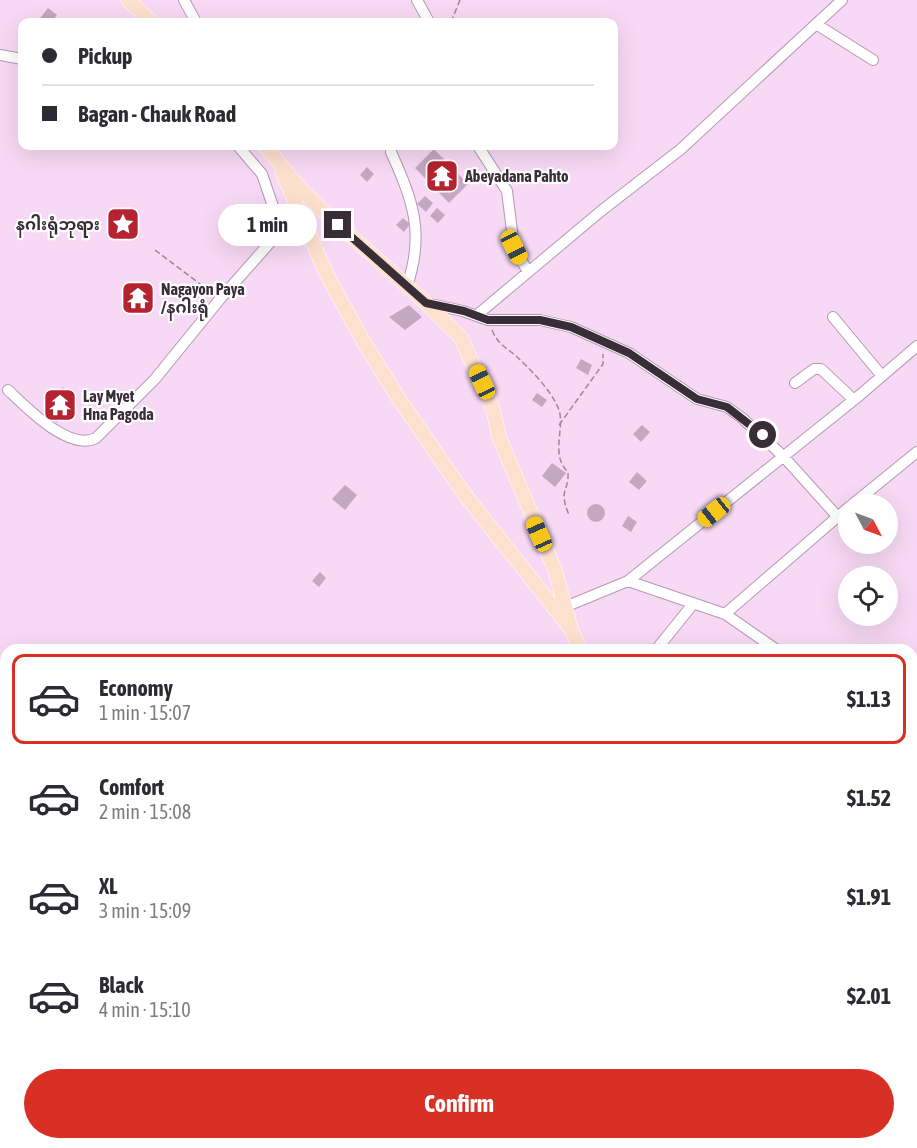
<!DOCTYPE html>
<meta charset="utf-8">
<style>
:root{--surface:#fff;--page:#f7f7f7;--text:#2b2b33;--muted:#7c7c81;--line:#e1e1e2;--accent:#d93025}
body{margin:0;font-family:"Asap Condensed","Noto Sans Myanmar",sans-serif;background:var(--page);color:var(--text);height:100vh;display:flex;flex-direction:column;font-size:22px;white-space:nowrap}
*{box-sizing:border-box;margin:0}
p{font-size:20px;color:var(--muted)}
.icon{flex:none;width:33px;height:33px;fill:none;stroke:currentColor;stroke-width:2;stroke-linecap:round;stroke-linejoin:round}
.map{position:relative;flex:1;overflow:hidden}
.details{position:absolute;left:0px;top:644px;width:918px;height:506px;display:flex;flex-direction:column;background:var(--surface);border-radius:18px 18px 0 0;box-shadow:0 6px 24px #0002}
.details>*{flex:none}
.hud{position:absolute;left:18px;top:18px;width:600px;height:132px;border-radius:12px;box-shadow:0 6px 24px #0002;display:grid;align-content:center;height:132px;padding:0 24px;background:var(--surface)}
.needle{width:39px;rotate:131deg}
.tools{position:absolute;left:838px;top:494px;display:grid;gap:12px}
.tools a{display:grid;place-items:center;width:60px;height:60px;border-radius:50%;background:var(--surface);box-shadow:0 6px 24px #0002;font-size:30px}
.end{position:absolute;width:27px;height:27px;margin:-14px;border:8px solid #392d37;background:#fff;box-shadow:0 0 0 3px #fff}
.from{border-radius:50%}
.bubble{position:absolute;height:42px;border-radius:21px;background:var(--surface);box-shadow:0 6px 24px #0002;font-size:20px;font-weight:700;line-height:42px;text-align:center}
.car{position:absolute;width:18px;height:36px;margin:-18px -9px;border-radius:8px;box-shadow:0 0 4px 2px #0007;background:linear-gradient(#f5c518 24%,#345 0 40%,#f5c518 0 76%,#345 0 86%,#f5c518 0)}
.hud b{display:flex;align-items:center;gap:21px;height:57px;font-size:22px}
.hud b+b{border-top:2px solid var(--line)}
.hud i{width:15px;height:15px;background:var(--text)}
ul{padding:10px 0 0;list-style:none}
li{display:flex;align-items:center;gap:18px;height:90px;margin:0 12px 9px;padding:0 12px;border:3px solid transparent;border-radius:12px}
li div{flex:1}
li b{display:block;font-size:22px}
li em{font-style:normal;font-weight:700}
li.on{border-color:var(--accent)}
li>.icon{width:54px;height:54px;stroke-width:1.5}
.button{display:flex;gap:12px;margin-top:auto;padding:12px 24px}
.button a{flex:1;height:69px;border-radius:36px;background:var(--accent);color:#fff;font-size:24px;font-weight:700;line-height:69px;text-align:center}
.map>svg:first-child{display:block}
</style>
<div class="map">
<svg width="917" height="1148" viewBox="0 0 917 1148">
<rect width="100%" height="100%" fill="#f8d9f5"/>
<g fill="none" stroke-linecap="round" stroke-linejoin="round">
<path stroke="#64b7ec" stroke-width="3" d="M912 953 917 943
M912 1085 917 1095"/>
</g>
<path fill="#c4a7c1" d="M48 8 57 15 51 22H40L38 21Z
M434 149 468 184 449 203 415 168Z
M367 167 374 174 367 182 360 175Z
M425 196 433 203 426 212 417 204Z
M437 208 445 215 438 223 430 216Z
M403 218 410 224 404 232 396 225Z
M409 305 422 317 405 330 389 317Z
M581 359 592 365 588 375 576 368Z
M63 387 77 399 57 423 43 411Z
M537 393 547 400 542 407 532 400Z
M642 425 650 432 641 442 633 434Z
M552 463 566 473 555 487 542 476Z
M637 472 647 481 639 490 629 482Z
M345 485 357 495 345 510 332 499Z
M587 513a9 9 0 1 1 18 0a9 9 0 1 1-18 0Z
M628 516 637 522 631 532 622 526Z
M320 572 326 578 319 587 312 581Z"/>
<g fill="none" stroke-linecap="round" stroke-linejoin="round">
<g stroke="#b498b2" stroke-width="12">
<path id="minor" d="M184 0 196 22
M417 0 429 22
M816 24 873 60
M0 55 22 59
M238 146 262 174 281 230
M478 146 507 191 514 247 528 272
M391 152C413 201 425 233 407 286
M426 303 463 311 488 320H540L571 327 629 353 697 399 727 407 742 418 783 456 837 516
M477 315 601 211 681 149 842 0
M833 317 882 376
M795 383 814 369H821L854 400
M8 390C26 407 69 452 96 438L155 379 220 299 298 211
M853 504 917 452
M628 581 725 614 777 650
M560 609 628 581 860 395 917 346
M725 614 849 507
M656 650 693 604
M912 672 917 666
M912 749 917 752
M912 905 917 900
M0 942 6 936
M0 1031 6 1025
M0 1072 6 1078
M0 1093 6 1085
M308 1143 313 1148
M417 1143 424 1148
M475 1143 480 1148
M71 1148 75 1143
M166 1148 171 1143
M283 1148 289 1143
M383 1148 388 1143
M486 1148 491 1143
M696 1148 700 1143"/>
</g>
<g stroke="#fff" stroke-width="15">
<path id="major" d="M128 0 152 22
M265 146 298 186 321 209 426 303 461 338 493 409 499 437 555 570 571 629 580 650
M282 172 327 275 363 341 399 399 465 495 571 629
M912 1012 917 1016"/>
</g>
<path stroke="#9d879a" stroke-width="1.5" stroke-dasharray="6 3" stroke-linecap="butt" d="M451 22 460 0
M155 250 212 293
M492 330C497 343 505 347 516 356 531 370 552 391 559 410 565 429 550 455 568 472 569 493 558 488 569 515
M559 425 603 364V354
M0 809 6 819
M0 883 6 879"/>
<use href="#minor" stroke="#fff" stroke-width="10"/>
<use href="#major" stroke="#fee0ce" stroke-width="14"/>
</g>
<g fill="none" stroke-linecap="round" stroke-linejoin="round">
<path stroke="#392d37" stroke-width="8" d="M338 225 426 303 464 311 488 320H540L571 327 629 353 697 399 727 407 763 435"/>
</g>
<defs>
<g id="temple-square" transform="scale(1.725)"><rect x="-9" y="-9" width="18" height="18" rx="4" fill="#b4232f" stroke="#fff"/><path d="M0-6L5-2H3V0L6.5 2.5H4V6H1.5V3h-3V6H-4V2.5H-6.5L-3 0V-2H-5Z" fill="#fff"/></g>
<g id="sight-square" transform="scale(1.725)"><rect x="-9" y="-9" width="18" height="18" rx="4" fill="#b4232f" stroke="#fff"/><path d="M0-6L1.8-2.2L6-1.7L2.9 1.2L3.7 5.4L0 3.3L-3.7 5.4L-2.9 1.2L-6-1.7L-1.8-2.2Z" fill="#fff"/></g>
</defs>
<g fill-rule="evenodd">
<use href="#temple-square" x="442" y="176"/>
<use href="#sight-square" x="123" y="224"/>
<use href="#temple-square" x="138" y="298"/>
<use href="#temple-square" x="60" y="405"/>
</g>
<g text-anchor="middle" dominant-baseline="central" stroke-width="4.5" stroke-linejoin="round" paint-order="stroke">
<g font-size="16" font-weight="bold" fill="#392d37" stroke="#fff" text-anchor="start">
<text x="465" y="176">Abeyadana Pahto</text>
<text x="100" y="224" text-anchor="end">နဂါးရုံဘုရား</text>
<text x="161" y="289">Nagayon Paya<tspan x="161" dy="18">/နဂါးရုံ</tspan></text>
<text x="83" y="396">Lay Myet<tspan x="83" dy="18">Hna Pagoda</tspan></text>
</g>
</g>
</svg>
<div class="tools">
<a><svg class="needle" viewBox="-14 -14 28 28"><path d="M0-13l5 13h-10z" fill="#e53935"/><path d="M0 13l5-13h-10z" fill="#7c7c81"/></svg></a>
<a><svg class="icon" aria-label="locate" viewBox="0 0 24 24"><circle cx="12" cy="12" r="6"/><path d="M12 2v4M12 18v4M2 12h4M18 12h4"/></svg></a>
</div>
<i class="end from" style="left:763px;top:435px"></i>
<i class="end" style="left:338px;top:225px"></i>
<div class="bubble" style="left:218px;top:204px;width:99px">1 min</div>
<i class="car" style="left:514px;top:247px;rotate:153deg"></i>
<i class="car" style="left:482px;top:382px;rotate:335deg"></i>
<i class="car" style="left:714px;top:512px;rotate:231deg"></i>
<i class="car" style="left:539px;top:534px;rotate:336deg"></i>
<div class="hud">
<b><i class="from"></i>Pickup</b>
<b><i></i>Bagan - Chauk Road</b>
</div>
<section class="details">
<ul>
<li class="on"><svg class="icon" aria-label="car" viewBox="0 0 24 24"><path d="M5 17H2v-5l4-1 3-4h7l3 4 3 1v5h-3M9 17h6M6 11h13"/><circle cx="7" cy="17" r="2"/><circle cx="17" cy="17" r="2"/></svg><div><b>Economy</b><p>1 min · 15:07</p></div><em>$1.13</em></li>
<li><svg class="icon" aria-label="car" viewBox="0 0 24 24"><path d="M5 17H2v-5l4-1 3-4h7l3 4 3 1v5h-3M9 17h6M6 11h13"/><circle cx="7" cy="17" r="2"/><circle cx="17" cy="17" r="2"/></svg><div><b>Comfort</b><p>2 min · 15:08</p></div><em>$1.52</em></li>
<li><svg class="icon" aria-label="car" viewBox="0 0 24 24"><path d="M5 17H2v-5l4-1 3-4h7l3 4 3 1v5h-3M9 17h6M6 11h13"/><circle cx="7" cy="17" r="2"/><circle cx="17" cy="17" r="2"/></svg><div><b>XL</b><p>3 min · 15:09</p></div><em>$1.91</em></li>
<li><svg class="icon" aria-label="car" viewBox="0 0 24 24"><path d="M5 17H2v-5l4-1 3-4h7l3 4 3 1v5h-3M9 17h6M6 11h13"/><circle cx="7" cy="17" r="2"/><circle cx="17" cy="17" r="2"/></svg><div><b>Black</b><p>4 min · 15:10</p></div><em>$2.01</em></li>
</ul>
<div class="button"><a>Confirm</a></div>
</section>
</div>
